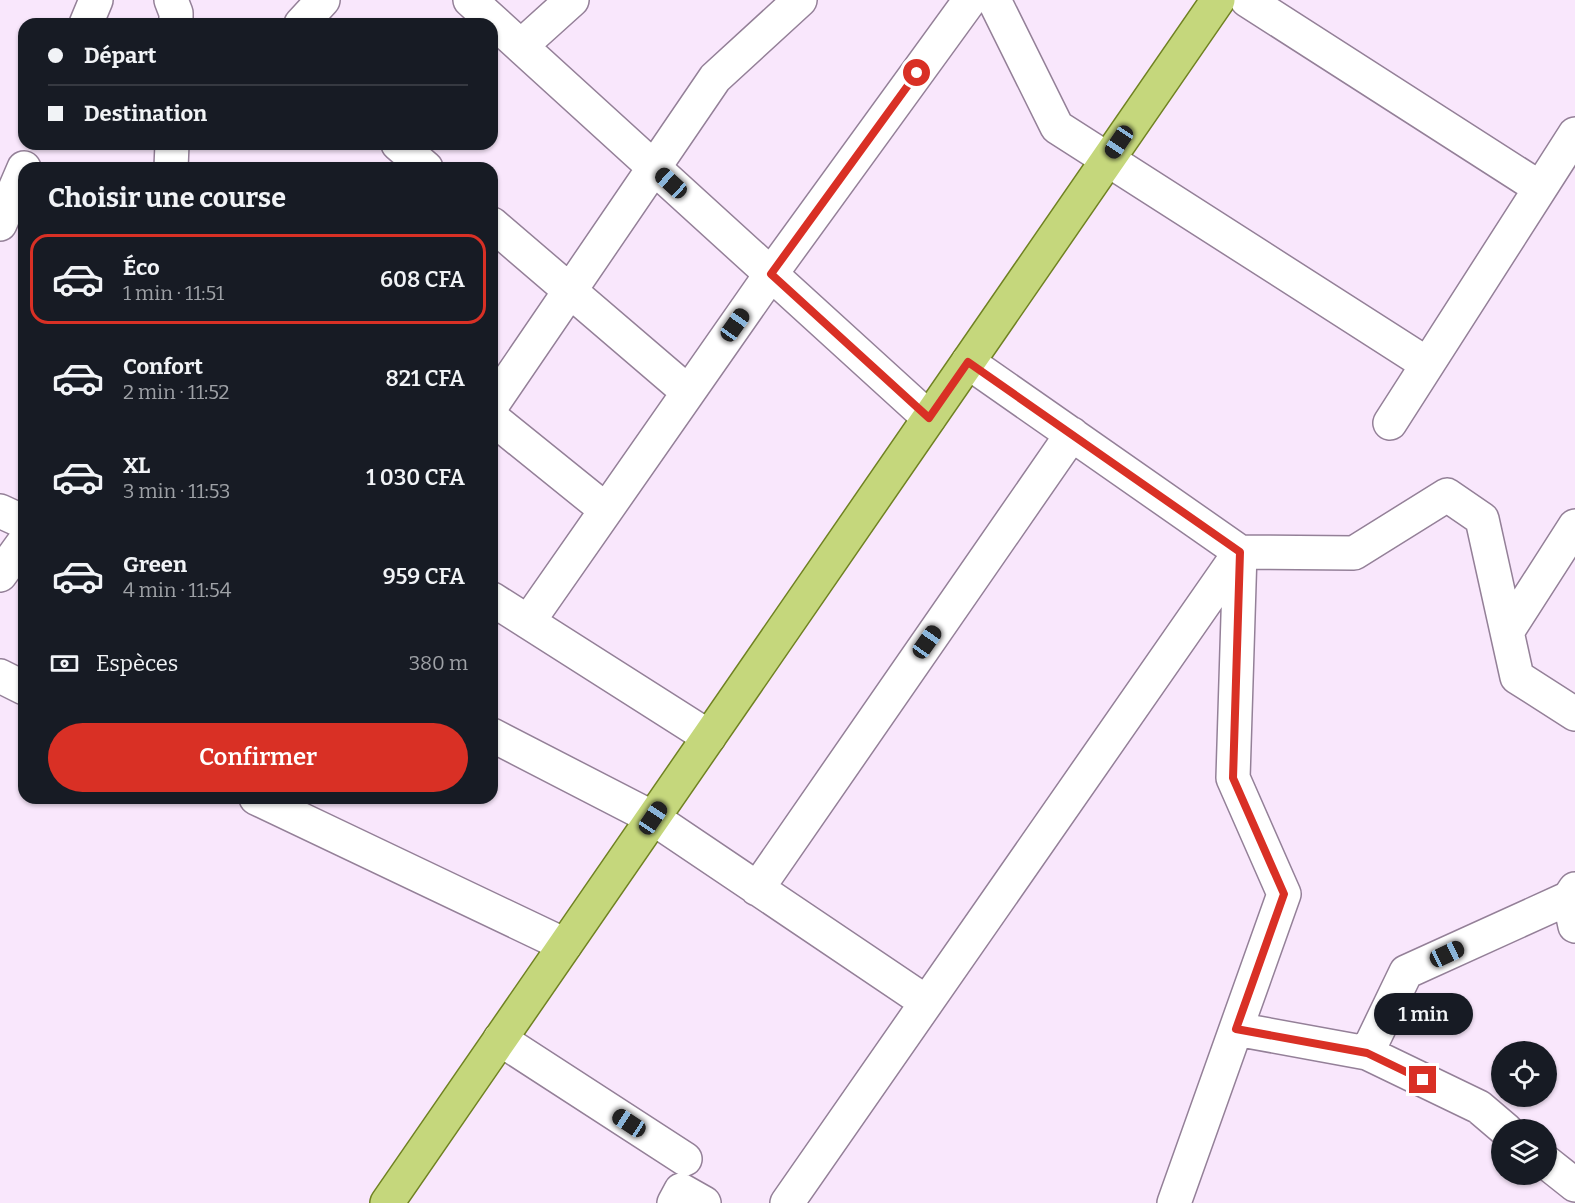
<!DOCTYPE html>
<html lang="fr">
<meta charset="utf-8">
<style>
:root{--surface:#171b24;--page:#20242c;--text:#f1f3f6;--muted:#9ea1a6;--line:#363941;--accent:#d93025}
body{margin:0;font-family:Bitter,serif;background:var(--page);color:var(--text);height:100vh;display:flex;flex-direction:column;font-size:22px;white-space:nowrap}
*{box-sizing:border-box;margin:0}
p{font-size:20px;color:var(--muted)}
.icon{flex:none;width:33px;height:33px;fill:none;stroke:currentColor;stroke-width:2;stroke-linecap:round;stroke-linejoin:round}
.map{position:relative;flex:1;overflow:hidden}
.side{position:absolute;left:18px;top:162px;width:480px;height:642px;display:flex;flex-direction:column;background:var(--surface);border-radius:18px;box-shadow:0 2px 4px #0004}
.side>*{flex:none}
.hud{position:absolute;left:18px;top:18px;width:480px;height:132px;border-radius:18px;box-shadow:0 2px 4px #0004;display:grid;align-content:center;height:132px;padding:0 30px;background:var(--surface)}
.tools{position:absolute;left:1491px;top:1041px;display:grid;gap:12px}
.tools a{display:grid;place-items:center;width:66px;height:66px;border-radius:50%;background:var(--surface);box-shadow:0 2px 4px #0004;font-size:30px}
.end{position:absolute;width:27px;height:27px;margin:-14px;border:8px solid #d93025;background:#fff;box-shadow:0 0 0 3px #fff}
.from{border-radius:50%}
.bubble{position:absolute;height:42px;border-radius:21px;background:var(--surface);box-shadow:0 2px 4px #0004;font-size:20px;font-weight:600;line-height:42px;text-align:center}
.car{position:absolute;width:18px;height:36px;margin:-18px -9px;border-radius:8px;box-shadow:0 0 4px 2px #0007;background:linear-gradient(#222 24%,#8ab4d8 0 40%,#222 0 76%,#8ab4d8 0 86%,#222 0)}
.hud b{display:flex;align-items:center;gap:21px;height:57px;font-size:22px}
.hud b+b{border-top:2px solid var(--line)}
.hud i{width:15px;height:15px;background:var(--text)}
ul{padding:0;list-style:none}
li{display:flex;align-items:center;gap:18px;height:90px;margin:0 12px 9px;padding:0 18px;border:3px solid transparent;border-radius:18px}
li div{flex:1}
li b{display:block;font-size:22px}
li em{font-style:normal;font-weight:600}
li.active{border-color:var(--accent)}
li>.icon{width:54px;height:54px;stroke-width:1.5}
h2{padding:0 30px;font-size:27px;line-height:72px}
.pay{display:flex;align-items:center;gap:15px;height:66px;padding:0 30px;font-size:22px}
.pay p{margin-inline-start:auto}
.cta{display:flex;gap:12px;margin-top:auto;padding:12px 30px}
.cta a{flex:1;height:69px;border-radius:36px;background:var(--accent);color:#fff;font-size:24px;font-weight:600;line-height:69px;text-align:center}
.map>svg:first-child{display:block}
</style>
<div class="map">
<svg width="1575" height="1203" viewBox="0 0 1575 1203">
<rect width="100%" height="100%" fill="#f9e7fc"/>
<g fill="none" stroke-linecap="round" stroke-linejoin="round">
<g stroke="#948098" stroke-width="36">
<path id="minor" d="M171 0 176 13V24
M470 0 929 418
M994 0 1057 127 1427 364
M1247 0 1540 188
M86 24 96 0
M301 24 323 0
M521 46 572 0
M398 144 426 168
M171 168 172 144
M0 224 24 168
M492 224 688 392
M968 362 1240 552 1354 553 1447 495 1482 519 1517 677 1575 714
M492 405 715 78 800 0
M492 418 606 510
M1390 423 1575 134
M0 511 24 522
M0 575 24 542
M492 599 709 737
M528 622 771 274 970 0
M1507 632 1575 526
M0 676 24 688
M492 735 653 818 926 1002
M256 798 565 945
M757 889 1072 434
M1569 898 1575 926
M1236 1029 1367 1053 1479 1107 1506 1130
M500 1039 685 1159
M1367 1053 1406 972 1569 898 1575 889
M1546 1162 1575 1185
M674 1203 681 1190 704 1203
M787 1203 1240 552
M1174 1203 1284 894 1233 778 1240 552"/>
</g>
<g stroke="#708222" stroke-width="36">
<path id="major" d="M387 1203 1218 0"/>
</g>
<use href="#minor" stroke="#fff" stroke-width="33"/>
<use href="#major" stroke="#c5d77c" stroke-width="33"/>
</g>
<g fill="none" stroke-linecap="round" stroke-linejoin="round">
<path stroke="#d93025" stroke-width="8" d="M917 73 771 274 929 418 968 362 1240 552 1233 778 1284 894 1236 1029 1367 1053 1423 1080"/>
</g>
</svg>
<div class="tools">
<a><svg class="icon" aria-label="locate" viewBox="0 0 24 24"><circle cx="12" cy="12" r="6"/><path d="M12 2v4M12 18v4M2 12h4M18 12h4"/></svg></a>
<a><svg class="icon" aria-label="layers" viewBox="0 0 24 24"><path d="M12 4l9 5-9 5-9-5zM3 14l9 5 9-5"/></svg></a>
</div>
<i class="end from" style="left:917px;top:73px"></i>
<i class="end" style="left:1423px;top:1080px"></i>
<div class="bubble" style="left:1374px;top:993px;width:99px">1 min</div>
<i class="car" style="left:1119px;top:142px;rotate:214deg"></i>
<i class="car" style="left:671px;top:183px;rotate:312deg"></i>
<i class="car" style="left:735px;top:325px;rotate:35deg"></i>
<i class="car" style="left:927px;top:642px;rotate:35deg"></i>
<i class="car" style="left:653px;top:818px;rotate:34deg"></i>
<i class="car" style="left:1447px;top:954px;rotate:65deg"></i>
<i class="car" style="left:629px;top:1123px;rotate:303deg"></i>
<div class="hud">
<b><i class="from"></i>Départ</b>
<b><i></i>Destination</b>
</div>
<section class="side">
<h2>Choisir une course</h2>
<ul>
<li class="active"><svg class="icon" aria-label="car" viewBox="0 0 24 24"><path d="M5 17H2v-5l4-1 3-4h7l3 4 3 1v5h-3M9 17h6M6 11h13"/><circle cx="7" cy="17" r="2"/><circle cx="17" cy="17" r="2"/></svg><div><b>Éco</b><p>1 min · 11:51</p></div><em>608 CFA</em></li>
<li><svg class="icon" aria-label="car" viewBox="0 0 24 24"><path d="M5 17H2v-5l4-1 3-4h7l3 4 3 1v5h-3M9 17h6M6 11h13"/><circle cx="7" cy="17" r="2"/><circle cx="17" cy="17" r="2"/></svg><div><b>Confort</b><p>2 min · 11:52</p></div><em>821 CFA</em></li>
<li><svg class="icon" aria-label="car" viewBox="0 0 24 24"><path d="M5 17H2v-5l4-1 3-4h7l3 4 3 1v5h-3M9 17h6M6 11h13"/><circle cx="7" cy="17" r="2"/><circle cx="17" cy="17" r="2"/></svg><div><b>XL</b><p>3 min · 11:53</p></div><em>1 030 CFA</em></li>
<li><svg class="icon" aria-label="car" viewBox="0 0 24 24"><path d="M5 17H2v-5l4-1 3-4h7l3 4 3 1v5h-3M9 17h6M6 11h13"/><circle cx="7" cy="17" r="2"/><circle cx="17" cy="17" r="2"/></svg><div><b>Green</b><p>4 min · 11:54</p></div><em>959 CFA</em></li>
</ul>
<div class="pay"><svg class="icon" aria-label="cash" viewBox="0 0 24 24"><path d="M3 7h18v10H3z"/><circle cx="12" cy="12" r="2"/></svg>Espèces<p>380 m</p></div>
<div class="cta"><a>Confirmer</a></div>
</section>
</div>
